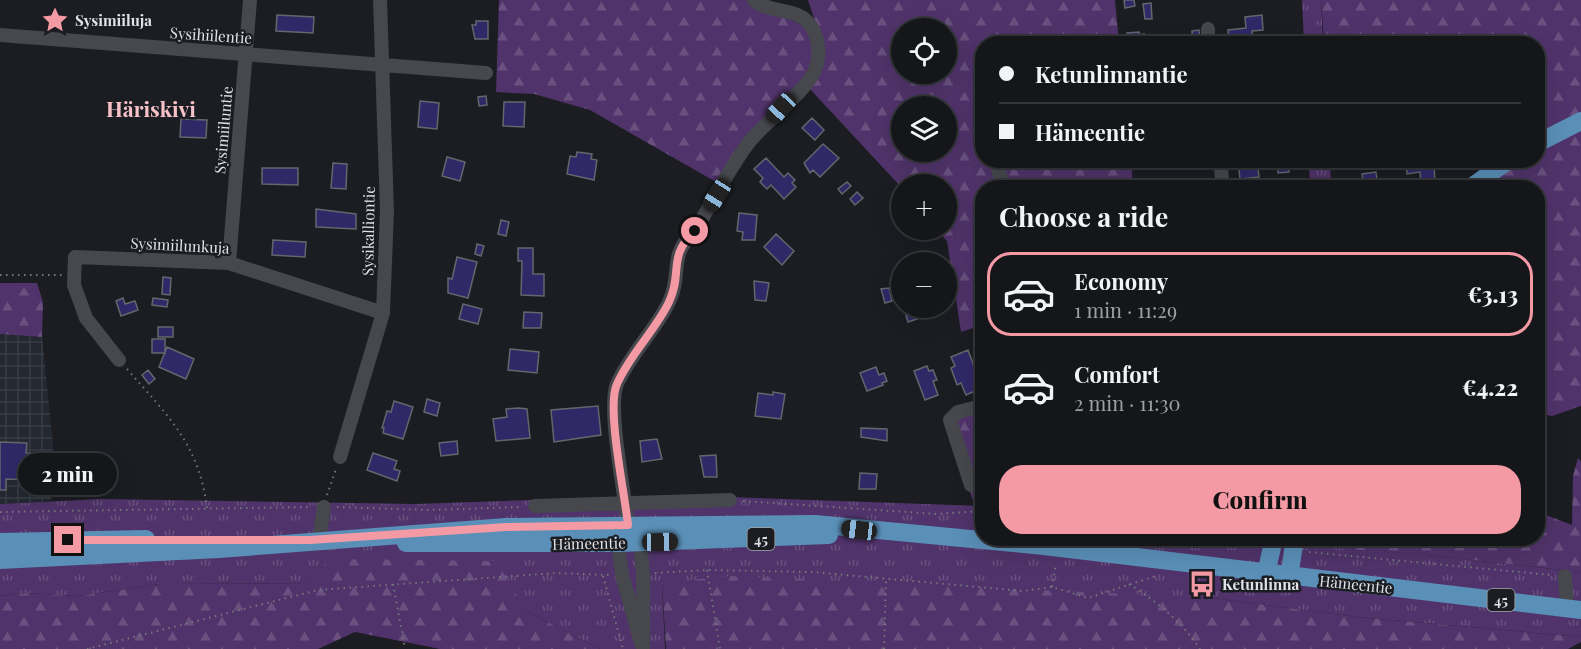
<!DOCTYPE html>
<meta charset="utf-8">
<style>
:root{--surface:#14161a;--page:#1d1f23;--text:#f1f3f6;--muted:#9d9fa2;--line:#333539;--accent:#f49aa5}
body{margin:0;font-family:"Playfair Display",serif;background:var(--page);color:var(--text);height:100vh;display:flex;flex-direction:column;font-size:22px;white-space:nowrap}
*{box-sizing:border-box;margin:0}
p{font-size:20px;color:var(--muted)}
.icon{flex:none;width:33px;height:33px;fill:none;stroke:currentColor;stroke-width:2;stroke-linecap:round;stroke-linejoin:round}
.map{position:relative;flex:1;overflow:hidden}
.drawer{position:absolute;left:975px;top:180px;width:570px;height:366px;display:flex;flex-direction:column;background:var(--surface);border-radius:24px;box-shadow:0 6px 24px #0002,0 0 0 2px var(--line)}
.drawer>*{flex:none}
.hud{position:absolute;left:975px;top:36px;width:570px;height:132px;border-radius:24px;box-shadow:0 6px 24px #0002,0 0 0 2px var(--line);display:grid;align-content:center;height:132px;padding:0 24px;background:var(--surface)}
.fabs{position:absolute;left:891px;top:18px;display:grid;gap:12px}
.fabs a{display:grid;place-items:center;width:66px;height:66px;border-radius:50%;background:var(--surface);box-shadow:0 6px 24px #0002,0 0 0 2px var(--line);font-size:30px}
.end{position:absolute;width:27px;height:27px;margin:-14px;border:8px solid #f49aa5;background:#111;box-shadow:0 0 0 3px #111}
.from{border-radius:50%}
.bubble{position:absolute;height:42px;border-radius:21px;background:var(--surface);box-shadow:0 6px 24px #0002,0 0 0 2px var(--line);font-size:20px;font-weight:800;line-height:42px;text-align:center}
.car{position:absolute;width:18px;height:36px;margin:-18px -9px;border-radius:8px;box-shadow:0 0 4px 2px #0007;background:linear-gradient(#222 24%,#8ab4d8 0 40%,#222 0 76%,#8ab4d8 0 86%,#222 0)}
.hud b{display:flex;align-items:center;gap:21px;height:57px;font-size:22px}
.hud b+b{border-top:2px solid var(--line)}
.hud i{width:15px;height:15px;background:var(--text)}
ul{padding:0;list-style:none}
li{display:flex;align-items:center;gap:18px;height:84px;margin:0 12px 9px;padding:0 12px;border:3px solid transparent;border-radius:24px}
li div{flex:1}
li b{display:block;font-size:22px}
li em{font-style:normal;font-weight:800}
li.selected{border-color:var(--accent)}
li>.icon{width:54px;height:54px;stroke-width:1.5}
h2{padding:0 24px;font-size:27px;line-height:72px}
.button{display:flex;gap:12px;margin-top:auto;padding:12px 24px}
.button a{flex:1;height:69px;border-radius:24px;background:var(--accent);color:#111;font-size:24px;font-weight:800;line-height:69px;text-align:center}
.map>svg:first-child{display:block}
</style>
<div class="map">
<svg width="1581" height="649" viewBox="0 0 1581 649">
<defs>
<pattern id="industrial-grid" width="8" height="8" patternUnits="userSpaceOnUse" patternTransform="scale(1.5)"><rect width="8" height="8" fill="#232831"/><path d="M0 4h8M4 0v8" fill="none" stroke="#383d45"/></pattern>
<pattern id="grass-tufts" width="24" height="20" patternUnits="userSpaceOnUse" patternTransform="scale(1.5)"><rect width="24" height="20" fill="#50336a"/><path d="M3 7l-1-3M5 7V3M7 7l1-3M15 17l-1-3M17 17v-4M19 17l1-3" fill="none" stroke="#69507f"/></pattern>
<pattern id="forest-firs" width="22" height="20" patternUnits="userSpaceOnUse" patternTransform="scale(1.5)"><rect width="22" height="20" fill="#50336a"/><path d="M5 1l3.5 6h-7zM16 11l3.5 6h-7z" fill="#69507f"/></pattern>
</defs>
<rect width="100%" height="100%" fill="#1b1d22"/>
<path fill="url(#industrial-grid)" d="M0 334 42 337 53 444 51 501 0 504Z"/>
<path fill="url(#grass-tufts)" d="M1302 0H1321L1323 43H1304Z
M1309 161H1330L1331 187H1310Z
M620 497H728L982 506V538H1226L1418 554 1581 572V637L1357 617 1213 598 662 583 665 649H600L524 610 317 583 160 584 78 596 28 593 0 596V504L102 499 416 504Z"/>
<path fill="url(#forest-firs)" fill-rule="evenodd" d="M499 0H748L806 27 815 50 808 73 716 182 590 110 534 94 496 92Z
M808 0H1115L1119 43 982 44V160L1131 161 1133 187 982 188V325L961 332 947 241 937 230H946V184H902L901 187 809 88 824 49ZM902 28H946V74H902ZM902 106H946V152H902Z
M1321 0H1581V406L1552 416 1538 413V188L1467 187 1505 161 1538 160V44L1324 42Z
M0 283H37L43 302 42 337 0 334Z
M982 406V506L975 507 945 415Z
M1578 458 1581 462V572L1418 554 1303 546V538H1538V512L1572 525 1573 476Z
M327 559 498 561 524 610 600 649H440L355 632 318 649H0V596L28 593 78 596 160 584 317 583Z
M730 576 1213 598 1357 617 1581 637V642L1568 649H666L662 583Z"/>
<path fill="#312868" stroke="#65666b" stroke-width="1.5" d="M1124 0H1134L1135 6 1125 8Z
M1151 3 1152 19H1145L1143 4Z
M277 15 314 17 313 33 276 31Z
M1262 15 1263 30 1252 31 1254 44H1229L1228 30 1246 28 1245 17Z
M476 21H488V39H475L472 25H476Z
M1199 30 1200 41 1193 42 1192 31Z
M1139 32V35L1144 34V44H1128L1127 33Z
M486 96 487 105 479 106 478 97Z
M420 101 439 103 437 129 418 127Z
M504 102H525L524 127 503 126Z
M812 118 824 130 815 140 802 128Z
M181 119 207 120 206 138 180 137Z
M823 144 839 158 820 177 813 170 810 173 804 163Z
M577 152 592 154 591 159 597 160 594 180 567 174 570 156 576 157Z
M447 157 465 162 460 181 442 176Z
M766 158 784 177 788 173 795 180 792 183 796 187 784 199 771 185 767 189 760 182 763 178 754 169Z
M1238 160H1257L1259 177 1240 179Z
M1406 160H1422V166L1434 165 1435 181 1421 182 1420 172 1407 174Z
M333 163 347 164 346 189 331 188Z
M1288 166 1289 172 1278 173V167Z
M262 168H298V185L262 184Z
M1376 172 1378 188H1364L1362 174Z
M1261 179 1262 188H1245L1244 181Z
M847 182 851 186 842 194 838 189Z
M857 192 863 198 855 205 850 199Z
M316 209 356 214V229L316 227Z
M739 213 757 215 755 240H742L743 232 737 231Z
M501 220 509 222 506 236 498 234Z
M776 234 794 251 782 265 764 247Z
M273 240 306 242 305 257 272 255Z
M477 244 484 246 481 256 475 254Z
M518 248H533V274H544V296L521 295 522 261H518Z
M920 254 921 259 925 258 926 262H907L906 257Z
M457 257 477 262 468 298 448 293V278L452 279Z
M163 277 171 278 170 295 162 294Z
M754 281 769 283 766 301 755 300Z
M889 288 892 301 885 303 881 289Z
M123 298 125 304 135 301 138 310 121 316 116 301Z
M153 298 168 300 167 307 152 305Z
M463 304 482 309 478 324 459 319Z
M904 308H921L917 310 920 318 908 322Z
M524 312 542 313 541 328H523Z
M158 327H173V337H158Z
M152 339H165V353H152Z
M167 347 194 359 186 379 159 367Z
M510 349 539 352 537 373 508 370Z
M968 350 982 388 966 395 961 383 957 385 951 368 955 366 951 357Z
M927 366 929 371 933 370 937 380 933 381 938 395 925 400 914 371Z
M876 367 879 375 884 373 887 381 882 383 883 385 867 391 860 373Z
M148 370 155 379 149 384 142 375Z
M773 392 785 394 781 419 755 416 758 393 773 395Z
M427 399 440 403 437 416 424 412Z
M394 401 413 407 403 439 383 433 384 428H382L387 411 391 412Z
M598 406 601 435 554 442 551 410Z
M519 408 527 409 530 438 496 441 493 419 507 417 506 409Z
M861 428 887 429V441L861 437Z
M657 439 662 459 642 462 640 441Z
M457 441 458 454 441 456 439 443Z
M0 442 27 443 26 453 43 454 41 480 6 479V490H0Z
M373 453 397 461 394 469 400 471 397 481 367 470Z
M716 455 717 477H704L700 456Z
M860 473 877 474 876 489H859Z"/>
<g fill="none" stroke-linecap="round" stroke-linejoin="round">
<path stroke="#75777b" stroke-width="2" stroke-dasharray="1.5 4.5" stroke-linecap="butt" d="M0 275H63
M127 369C168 416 199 444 207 508
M327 495 336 469
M743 501 937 514 982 511
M977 502 980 526
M337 507 428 510 523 507
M0 512 310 507
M1205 538 1256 547
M1309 552 1551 575
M707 570 720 649
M655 573 707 570 812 572 1023 591 1052 587 1088 598 1156 576
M603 576 623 649
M393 584 405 649
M1129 584C1157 602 1181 621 1200 649
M1052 587 1056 564
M87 649 318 590 556 573 611 575
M884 649 886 581"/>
<path stroke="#46484d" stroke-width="14" d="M1208 29V44
M0 35 486 73
M996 160 1003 188
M1220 160 1223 188
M229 263 250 0
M119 360 86 318 74 285 75 257 229 263 383 313
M982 406 958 412 950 420 971 485 982 490
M340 457 383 313 387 211 380 0
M535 506 730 500
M623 535 618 543 622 575 641 643
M319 540 324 507
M1565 576 1567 608
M643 647V574L640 542 628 525C625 495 607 407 617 384 630 354 655 331 669 302 683 273 667 256 695 231 713 201 729 168 750 141 766 122 803 93 813 74 821 58 820 41 811 26 798 6 768 14 754 0"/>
<path stroke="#5a8fb7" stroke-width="18" d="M1538 143 1581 121
M1470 188 1509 160
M0 542 146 539
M406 543H618L829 535
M0 560 219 549 506 527 815 524 1044 546 1581 610
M1266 574 1274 538
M1289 577 1295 538"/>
</g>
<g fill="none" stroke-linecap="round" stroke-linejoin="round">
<path stroke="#f49aa5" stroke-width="8" d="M68 540H310L506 527 628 525C625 495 606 407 617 384 630 354 655 331 669 302 683 273 667 256 695 231"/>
</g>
<defs>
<g id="sight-bare" transform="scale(2.07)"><path d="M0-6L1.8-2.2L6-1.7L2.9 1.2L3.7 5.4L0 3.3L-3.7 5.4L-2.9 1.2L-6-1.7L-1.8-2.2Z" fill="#f49aa5" stroke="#1b1d22" stroke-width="2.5" paint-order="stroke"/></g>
<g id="bus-bare" transform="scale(2.07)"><path d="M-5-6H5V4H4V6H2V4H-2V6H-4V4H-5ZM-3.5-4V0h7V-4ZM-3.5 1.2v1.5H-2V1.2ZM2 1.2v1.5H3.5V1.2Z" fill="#f49aa5" stroke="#1b1d22" stroke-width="2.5" paint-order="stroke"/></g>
</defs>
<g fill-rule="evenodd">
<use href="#sight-bare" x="55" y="20"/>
<use href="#bus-bare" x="1202" y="584"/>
</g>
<g text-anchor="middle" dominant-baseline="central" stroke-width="5" stroke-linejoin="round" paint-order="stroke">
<g fill="#1b1d22" stroke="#a6a8ab" stroke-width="1.5">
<rect x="747.5" y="528" width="27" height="22" rx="4.5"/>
<rect x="1487.5" y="589" width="27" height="22" rx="4.5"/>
</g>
<g font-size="14" font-weight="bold" fill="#e1e3e6">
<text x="761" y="539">45</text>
<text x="1501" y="600">45</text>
</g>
<g font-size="15" font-weight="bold" fill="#e1e3e6" stroke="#1b1d22" text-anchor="start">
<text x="75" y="20">Sysimiiluja</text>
<text x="1222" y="584">Ketunlinna</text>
</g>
<g font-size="15" fill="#e1e3e6" stroke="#1b1d22">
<text transform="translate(211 35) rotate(4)">Sysihiilentie</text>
<text transform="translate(223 130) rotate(-85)">Sysimiiluntie</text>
<text transform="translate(368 231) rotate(-89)">Sysikalliontie</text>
<text transform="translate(180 245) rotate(3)">Sysimiilunkuja</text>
<text transform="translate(589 543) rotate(-1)">Hämeentie</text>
<text transform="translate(1356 584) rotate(6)">Hämeentie</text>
</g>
<g font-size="21" font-weight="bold" fill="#f6c2c7" stroke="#1b1d22">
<text x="151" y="108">Häriskivi</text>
</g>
</g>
</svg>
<div class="fabs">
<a><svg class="icon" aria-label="locate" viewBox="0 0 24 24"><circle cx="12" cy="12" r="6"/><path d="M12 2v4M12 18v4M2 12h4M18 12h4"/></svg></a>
<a><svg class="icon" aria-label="layers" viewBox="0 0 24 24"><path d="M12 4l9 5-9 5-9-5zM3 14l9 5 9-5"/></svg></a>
<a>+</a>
<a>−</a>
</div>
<i class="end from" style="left:695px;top:231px"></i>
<i class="end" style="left:68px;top:540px"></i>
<div class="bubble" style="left:18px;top:453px;width:99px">2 min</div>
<i class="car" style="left:781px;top:108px;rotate:223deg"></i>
<i class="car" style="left:717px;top:195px;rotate:212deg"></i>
<i class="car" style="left:859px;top:530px;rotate:277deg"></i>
<i class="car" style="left:660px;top:542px;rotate:89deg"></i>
<div class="hud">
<b><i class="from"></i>Ketunlinnantie</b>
<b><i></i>Hämeentie</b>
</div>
<section class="drawer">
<h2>Choose a ride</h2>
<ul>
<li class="selected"><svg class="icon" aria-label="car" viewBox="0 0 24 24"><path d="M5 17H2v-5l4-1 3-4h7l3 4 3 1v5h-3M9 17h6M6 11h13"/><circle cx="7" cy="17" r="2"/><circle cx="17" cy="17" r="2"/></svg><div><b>Economy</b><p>1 min · 11:29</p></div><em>€3.13</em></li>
<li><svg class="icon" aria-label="car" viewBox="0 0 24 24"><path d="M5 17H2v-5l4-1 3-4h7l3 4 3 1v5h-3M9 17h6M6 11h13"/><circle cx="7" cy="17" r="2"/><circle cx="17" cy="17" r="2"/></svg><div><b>Comfort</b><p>2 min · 11:30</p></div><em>€4.22</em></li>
</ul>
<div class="button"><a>Confirm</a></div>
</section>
</div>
